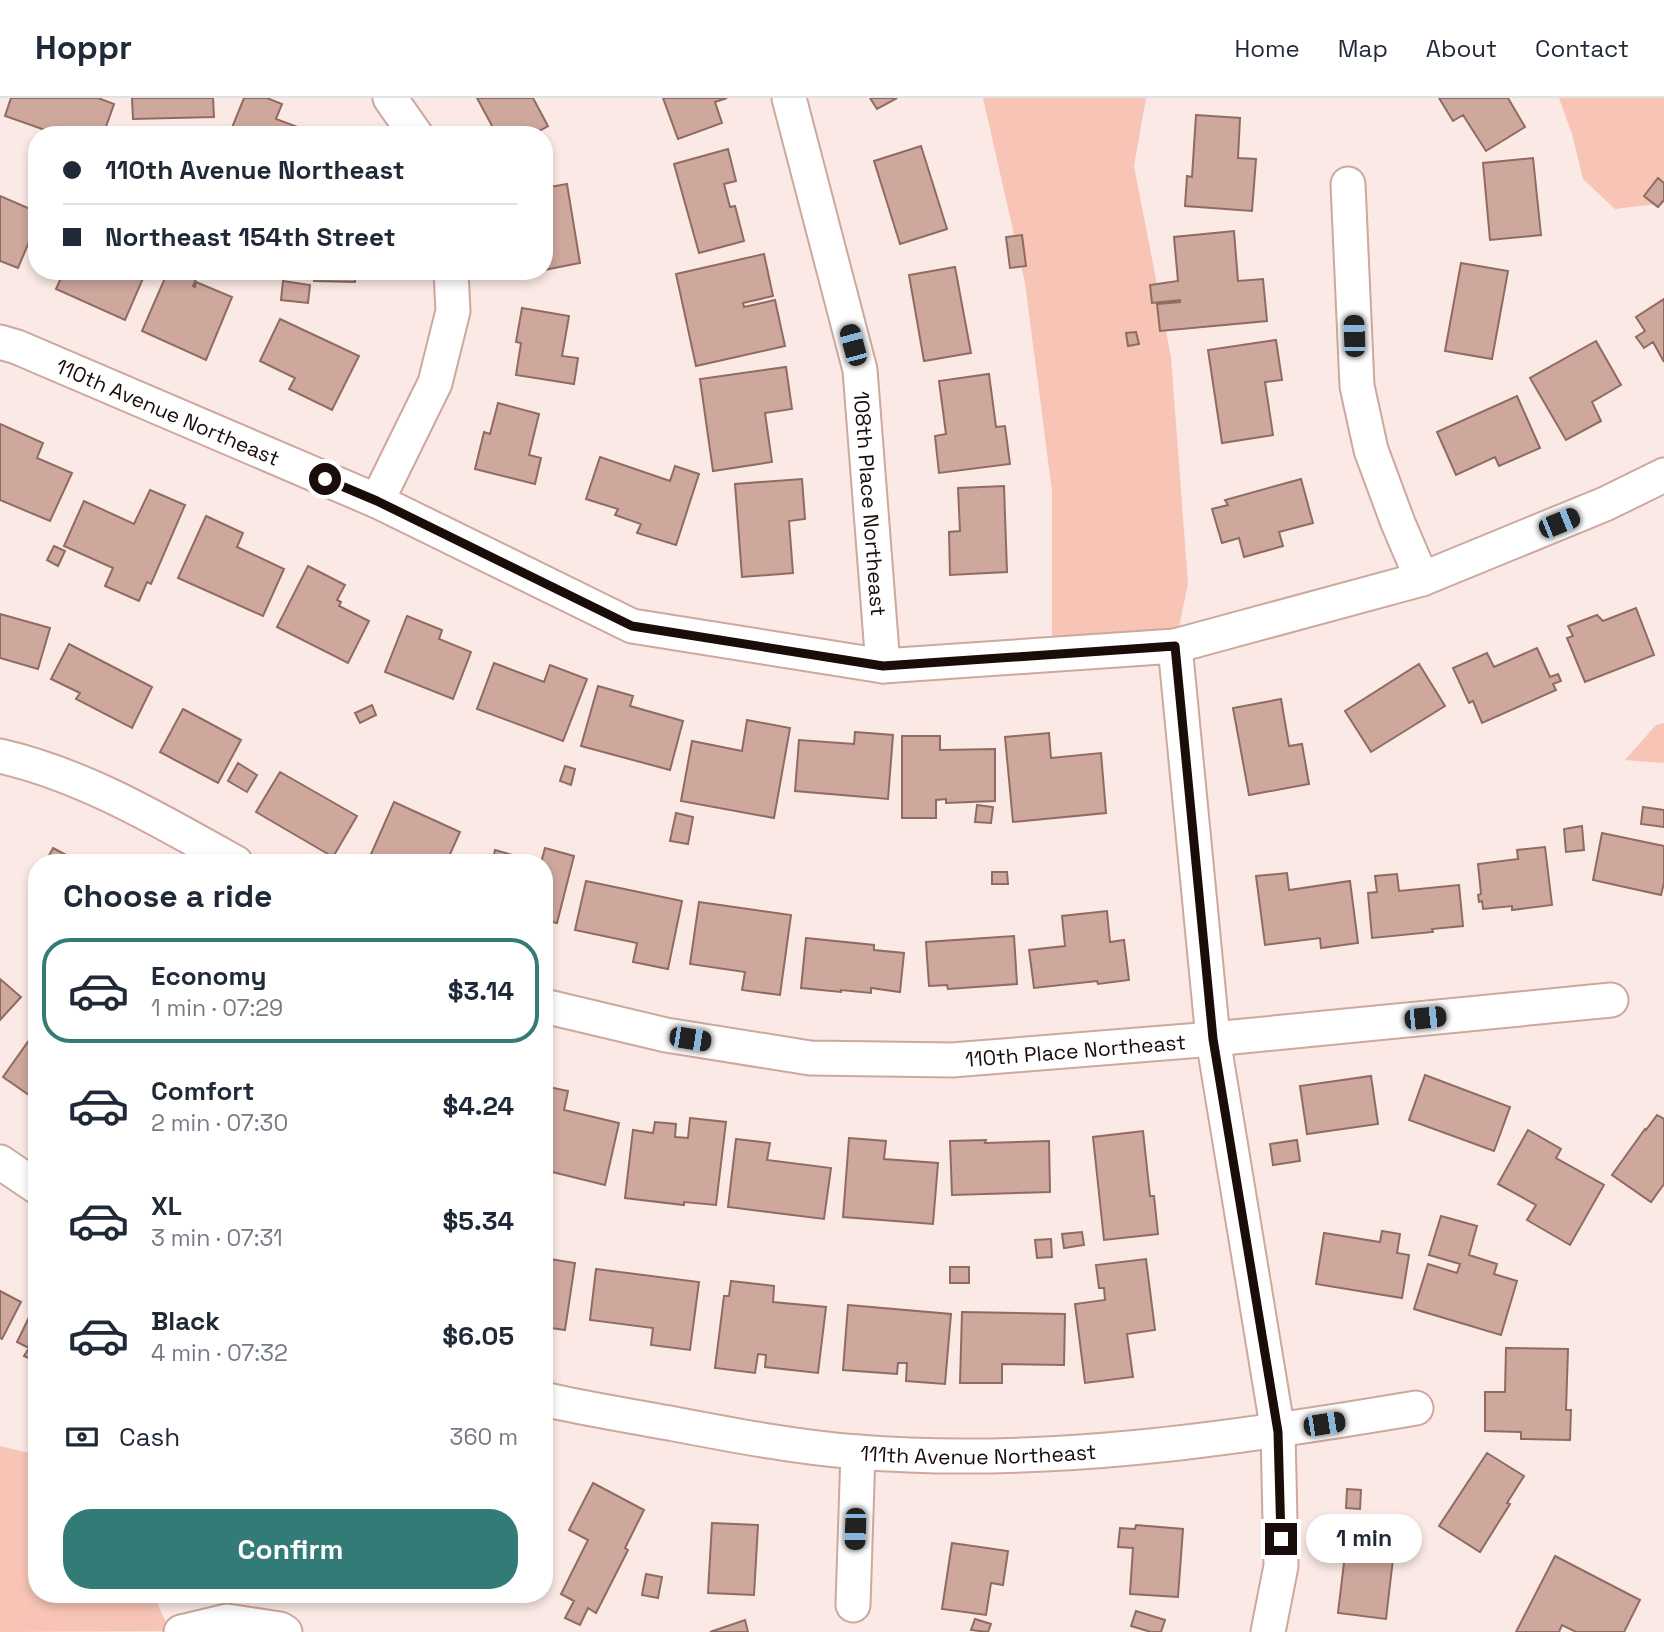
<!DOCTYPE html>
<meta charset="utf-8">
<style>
:root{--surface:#fff;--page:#f6f6f7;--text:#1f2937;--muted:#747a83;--line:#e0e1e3;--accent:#337b77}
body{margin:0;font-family:"Space Grotesk",sans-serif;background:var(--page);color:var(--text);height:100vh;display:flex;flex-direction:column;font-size:26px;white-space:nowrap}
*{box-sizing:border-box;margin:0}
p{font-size:23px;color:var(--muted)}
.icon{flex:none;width:38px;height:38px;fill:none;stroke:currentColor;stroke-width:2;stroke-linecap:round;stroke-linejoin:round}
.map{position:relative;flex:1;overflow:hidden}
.panel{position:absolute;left:28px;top:756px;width:525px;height:749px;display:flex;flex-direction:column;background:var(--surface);border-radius:28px;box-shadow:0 4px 10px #0003}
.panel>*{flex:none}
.top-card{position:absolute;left:28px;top:28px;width:525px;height:154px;border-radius:28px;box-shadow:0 4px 10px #0003;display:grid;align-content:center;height:154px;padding:0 35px;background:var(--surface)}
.end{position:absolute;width:32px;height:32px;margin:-16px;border:9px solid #190c09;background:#fff;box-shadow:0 0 0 4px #fff}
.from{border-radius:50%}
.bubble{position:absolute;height:49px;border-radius:24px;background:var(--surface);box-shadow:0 4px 10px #0003;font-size:23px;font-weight:700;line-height:49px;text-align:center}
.car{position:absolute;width:21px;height:42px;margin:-21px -10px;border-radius:9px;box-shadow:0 0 5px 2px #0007;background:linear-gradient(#222 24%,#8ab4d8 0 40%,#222 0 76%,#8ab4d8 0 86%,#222 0)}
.top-card b{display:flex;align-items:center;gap:24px;height:66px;font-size:26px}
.top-card b+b{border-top:2px solid var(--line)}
.top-card i{width:18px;height:18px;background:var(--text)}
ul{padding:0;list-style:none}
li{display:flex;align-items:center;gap:21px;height:105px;margin:0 14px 10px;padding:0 21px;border:4px solid transparent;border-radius:28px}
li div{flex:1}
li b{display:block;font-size:26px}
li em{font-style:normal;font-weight:700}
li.active{border-color:var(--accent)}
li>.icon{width:63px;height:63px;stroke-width:1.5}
h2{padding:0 35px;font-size:32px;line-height:84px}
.pay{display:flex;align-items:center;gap:18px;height:77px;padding:0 35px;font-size:26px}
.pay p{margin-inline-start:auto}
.action{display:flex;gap:14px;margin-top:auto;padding:14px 35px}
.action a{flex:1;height:80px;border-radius:28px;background:var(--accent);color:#fff;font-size:28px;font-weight:700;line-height:80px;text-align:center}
header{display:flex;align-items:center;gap:42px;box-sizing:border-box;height:98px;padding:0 35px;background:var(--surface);border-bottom:2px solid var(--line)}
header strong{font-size:33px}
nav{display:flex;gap:38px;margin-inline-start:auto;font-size:24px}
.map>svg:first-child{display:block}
</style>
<header>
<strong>Hoppr</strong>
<nav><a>Home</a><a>Map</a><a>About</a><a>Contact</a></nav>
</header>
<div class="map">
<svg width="1664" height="1534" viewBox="0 0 1664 1534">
<rect width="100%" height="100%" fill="#fae9e4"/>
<path fill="#f8c4b6" d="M983 0H1146L1134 68 1171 259 1188 486 1175 548 1052 557V393L1025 185Z
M1559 0H1664V105L1615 111 1583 81 1572 36Z
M1664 625V665L1625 662 1656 627Z
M0 1348 37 1357V1496H153L170 1533 0 1534Z"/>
<path fill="#cea79d" stroke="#8f6b61" stroke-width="2" d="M11 0H98L114 6 103 37H59L5 18Z
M132 0H213L214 19 133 21Z
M244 0H267L282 6 276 21 311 34 310 37H229Z
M477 0H533L548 28 532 37H497Z
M663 0H727L715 4 722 25 678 41Z
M870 0H897L877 11Z
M1439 0H1508L1525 29 1486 53 1463 17 1453 23Z
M1196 17 1240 20 1238 60 1256 61 1252 113 1185 108 1187 78 1192 79Z
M921 48 947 131 900 146 874 63Z
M728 51 736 83 724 86 730 109 735 108 744 143 699 155 674 66Z
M1533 60 1541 137 1490 142 1483 65Z
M1658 80 1664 85V102L1658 109 1644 98Z
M567 86 580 165 544 172V90Z
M0 98 37 114V125L18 170 0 163Z
M1234 133 1238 183 1263 181 1267 223 1160 233 1157 206 1180 204V202L1152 205 1150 187 1178 183 1174 139Z
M1022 137 1026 168 1010 170 1006 139Z
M764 156 773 198 743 205 744 209 775 202 785 248 696 268 676 176Z
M1461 165 1508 173 1492 261 1445 253Z
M955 169 971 255 924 263 909 177Z
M64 173H133L144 178 125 222 56 191Z
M168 173H190L198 176 193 188 195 189 196 184 232 199 206 262 142 233Z
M314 173H355V184L314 183Z
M283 183 310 187 308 205 281 202Z
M1664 201V264L1653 244 1644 250 1636 239 1645 233 1636 219Z
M522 210 569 218 562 258 578 260 574 286 516 277 521 245 516 244Z
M280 221 359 258 332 312 289 291 295 280 260 263Z
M1136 234 1139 246 1128 248 1126 235Z
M1276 242 1282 282 1265 284 1273 337 1222 345 1208 252Z
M1596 243 1621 287 1592 304 1601 323 1566 342 1530 280Z
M786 269 792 311 765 315 772 364 713 373 700 281Z
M989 276 996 329 1005 328 1010 366 939 375 935 338 946 336 939 283Z
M1517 298 1540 350 1499 368 1495 359 1456 377 1437 334Z
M498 305 539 316 529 357 541 360 535 386 475 371 484 334 490 336Z
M0 326 43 345 37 360 72 375 50 423 0 402Z
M600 359 670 383 675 368 699 376 676 447 637 435 641 426 615 417 618 411 586 401Z
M802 381 805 421 789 423 793 475 742 479 735 386Z
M1301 381 1313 425 1279 434 1283 448 1244 459 1239 440 1222 445 1212 411 1228 407 1225 402Z
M1004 388 1007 474 950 477 949 434 960 433 958 390Z
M150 392 185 407 151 486 147 484 139 503 105 488 113 470 64 448 84 403 134 426Z
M206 418 243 435 237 449 284 471 263 518 178 480Z
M54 448 65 453 58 468 47 462Z
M308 468 345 487 337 502 341 504 339 508 369 523 348 565 277 529Z
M1636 510 1654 557 1585 584 1567 540 1573 538 1568 528 1597 517 1603 523Z
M0 516 50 530 38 571 0 560Z
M407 518 442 532 439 541 471 554 453 601 385 574Z
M69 546 152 589 132 630 76 601 80 595 51 581Z
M1537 550 1550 579 1558 576 1561 583 1553 586 1556 592 1482 625 1473 603 1469 605 1453 570 1487 555 1494 569Z
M494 565 544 584 550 567 587 581 563 643 477 611Z
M1419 566 1445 608 1371 654 1345 613Z
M598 588 633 598 630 608 683 623 670 672 581 648Z
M1281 601 1289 648 1302 646 1309 686 1249 697 1233 610Z
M372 607 376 617 360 625 355 615Z
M183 611 241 642 218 685 160 654Z
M747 622 790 630 774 720 681 703 692 643 742 653Z
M855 634 893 637 888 701 795 693 799 642 854 646Z
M1049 635 1051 660 1101 655 1106 715 1013 724 1005 639Z
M902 638H940V652L995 651V703L946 705V701L936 702V720H902Z
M238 665 257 677 247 694 228 683Z
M565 668 575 671 571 687 560 683Z
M280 674 357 718 333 759 256 714Z
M394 704 460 734 446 765H409L404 763 403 765H373L368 763Z
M977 707 993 709 991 725 975 724Z
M1643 709 1664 712V729L1641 726Z
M676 715 693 719 688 746 670 743Z
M1582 728 1584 752 1566 754 1564 731Z
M1602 735 1664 748V785L1661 797 1593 782Z
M1545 749 1552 807 1512 812V808L1483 811 1482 803 1479 804 1478 797 1481 796 1478 766 1518 761 1517 752Z
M53 750 81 765H45Z
M545 750 574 758 557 825 544 822V765H541Z
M495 752 541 765H492Z
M992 774H1007L1008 786H992Z
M1287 775 1289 792 1350 783 1358 845 1321 850 1320 840 1265 847 1256 778Z
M1397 776 1399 793 1459 787 1463 828 1432 831 1433 834 1372 840 1368 795 1377 794 1375 778Z
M586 783 682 803 668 871 633 864 637 845 575 832Z
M699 804 791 817 780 897 742 892 745 874 690 866Z
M1107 813 1110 844 1124 842 1129 882 1098 886 1097 883 1034 890 1029 852 1065 848 1062 818Z
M1014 838 1017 886 948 891 947 887 929 888 926 844Z
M806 840 874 847V852L904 855 900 894 871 890V895L841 892V894L801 890Z
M0 881 21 899 0 922Z
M37 931V1001L36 1002 3 979Z
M1425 977 1510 1009 1494 1053 1409 1022Z
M1371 978 1378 1026 1307 1036 1300 988Z
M544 988 568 993 564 1012 619 1025 605 1087 544 1072Z
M1657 1017 1664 1021V1086L1651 1104 1612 1077 1645 1031 1646 1032Z
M690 1020 726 1024 716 1107 684 1104V1107L625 1100 633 1032 653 1035 655 1024 676 1026 675 1039 688 1040Z
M1528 1032 1561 1051 1556 1060 1604 1087 1570 1147 1527 1122 1536 1107 1498 1086Z
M1143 1033 1150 1098H1154L1158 1136 1104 1142 1093 1039Z
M849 1040 886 1043 884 1061 938 1065 933 1126 843 1119Z
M736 1041 770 1045 767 1062 831 1070 824 1121 728 1109Z
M986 1042 985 1045 1049 1043 1050 1094 952 1097 950 1043Z
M1297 1042 1300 1063 1273 1067 1270 1046Z
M1441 1118 1477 1128 1469 1157 1497 1166 1494 1176 1517 1183 1501 1237 1414 1211 1428 1166 1457 1175 1460 1166 1429 1157Z
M1382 1133 1400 1136 1397 1155 1409 1157 1402 1200 1316 1186 1324 1135 1380 1144Z
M1082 1134 1084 1147 1064 1150 1062 1136Z
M1051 1141 1052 1159 1037 1160 1035 1142Z
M544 1160 575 1165 565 1232 544 1229Z
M1146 1161 1155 1232 1127 1236 1133 1279 1085 1285 1075 1206 1105 1202 1104 1190H1099L1096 1167Z
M950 1169H969V1185H950Z
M596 1171 699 1184 690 1252 651 1247 653 1230 590 1222Z
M731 1183 774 1188 773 1204 826 1209 818 1275 765 1269 766 1257 758 1256 755 1275 715 1270 724 1198H729Z
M0 1193 21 1204 2 1241 0 1240Z
M37 1203V1264L24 1258 29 1250 17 1244Z
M848 1207 951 1216 945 1286 906 1283 907 1265H898L897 1276 843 1272Z
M962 1214 1065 1216 1064 1267 1002 1266V1285H960Z
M1506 1250 1568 1251 1566 1312H1571L1570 1342 1521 1341V1334L1485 1333V1294H1505Z
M1487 1355 1524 1378 1507 1405 1510 1406 1480 1454 1439 1428Z
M593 1385 644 1412 625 1450 628 1452 596 1515 588 1510 580 1527 565 1520 574 1503 561 1496 588 1442 569 1432Z
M1347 1391 1361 1392 1360 1411 1346 1410Z
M1353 1419 1391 1423 1387 1452H1394L1386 1521 1338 1515 1346 1448H1349Z
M712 1425 758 1427 754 1497 708 1495Z
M1136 1427 1183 1431 1178 1499 1130 1496 1133 1450 1118 1449 1120 1430 1135 1431Z
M952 1445 1008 1453 1003 1487 991 1485 986 1517 942 1511Z
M1555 1458 1640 1502 1624 1534H1576L1562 1527 1559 1534H1516Z
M646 1476 662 1479 658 1500 642 1497Z
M1136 1513 1165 1522 1161 1534H1151L1131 1528Z
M975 1521 991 1526 988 1534 971 1532Z
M745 1522 748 1534H710Z"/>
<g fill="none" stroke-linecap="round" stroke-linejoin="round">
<g stroke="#cea79d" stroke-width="37">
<g id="street">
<path d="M390 0 416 37"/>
<path id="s1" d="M789 0 860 272 883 568"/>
<path d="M1348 86 1357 288 1371 352 1398 425 1422 481"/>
<path id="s2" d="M0 244 17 249 377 403 632 528 883 568 1175 548 1422 481 1605 406 1664 377"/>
<path d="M377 403 435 285 453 213 451 173"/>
<path d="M1175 548 1213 941 1278 1334 1281 1468 1268 1534"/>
<path d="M0 658C84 677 161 723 236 765"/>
<path id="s3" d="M544 908 666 937 810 960 952 962 1213 941 1611 902"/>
<path d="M0 1064 37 1089"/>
<path id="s4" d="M544 1301C585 1311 627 1317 669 1325 732 1337 794 1349 857 1354 1044 1369 1233 1341 1416 1310"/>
<path d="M853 1507 858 1354"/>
<path d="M181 1534 227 1523 280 1531 285 1534"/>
</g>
</g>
<use href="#street" stroke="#fff" stroke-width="33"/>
</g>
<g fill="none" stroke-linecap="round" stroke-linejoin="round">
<path stroke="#190c09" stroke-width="9" d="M325 381 377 403 632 528 883 568 1175 548 1213 941 1278 1334 1281 1441"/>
</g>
<g text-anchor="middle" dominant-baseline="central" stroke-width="7" stroke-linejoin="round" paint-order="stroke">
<g font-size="21" fill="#190c09" stroke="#fae9e4">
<text stroke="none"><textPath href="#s2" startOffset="182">110th Avenue Northeast</textPath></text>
<text stroke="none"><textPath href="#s1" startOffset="415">108th Place Northeast</textPath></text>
<text stroke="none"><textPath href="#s3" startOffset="537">110th Place Northeast</textPath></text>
<text stroke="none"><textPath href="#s4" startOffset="439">111th Avenue Northeast</textPath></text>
</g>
</g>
</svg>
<i class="end from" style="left:325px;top:381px"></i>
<i class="end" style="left:1281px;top:1441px"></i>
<div class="bubble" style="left:1306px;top:1416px;width:116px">1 min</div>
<i class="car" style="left:1354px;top:238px;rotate:358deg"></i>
<i class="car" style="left:853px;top:247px;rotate:345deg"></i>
<i class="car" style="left:1559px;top:425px;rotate:68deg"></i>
<i class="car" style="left:1425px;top:920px;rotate:84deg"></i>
<i class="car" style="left:690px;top:941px;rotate:99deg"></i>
<i class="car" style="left:1324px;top:1326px;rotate:81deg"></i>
<i class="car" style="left:855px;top:1431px;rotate:182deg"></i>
<div class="top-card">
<b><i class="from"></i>110th Avenue Northeast</b>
<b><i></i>Northeast 154th Street</b>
</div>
<section class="panel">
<h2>Choose a ride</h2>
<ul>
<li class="active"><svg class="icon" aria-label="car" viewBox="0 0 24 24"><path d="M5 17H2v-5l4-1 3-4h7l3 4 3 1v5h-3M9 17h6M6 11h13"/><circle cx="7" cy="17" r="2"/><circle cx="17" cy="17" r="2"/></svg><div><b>Economy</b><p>1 min · 07:29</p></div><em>$3.14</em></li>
<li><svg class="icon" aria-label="car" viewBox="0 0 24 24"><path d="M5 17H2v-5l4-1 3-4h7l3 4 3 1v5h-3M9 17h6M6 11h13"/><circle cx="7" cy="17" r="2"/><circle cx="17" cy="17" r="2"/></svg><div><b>Comfort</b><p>2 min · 07:30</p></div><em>$4.24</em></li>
<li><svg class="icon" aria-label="car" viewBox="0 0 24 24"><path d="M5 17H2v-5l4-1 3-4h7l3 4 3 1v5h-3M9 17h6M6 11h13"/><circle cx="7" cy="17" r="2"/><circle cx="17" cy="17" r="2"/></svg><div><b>XL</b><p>3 min · 07:31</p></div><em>$5.34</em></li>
<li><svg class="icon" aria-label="car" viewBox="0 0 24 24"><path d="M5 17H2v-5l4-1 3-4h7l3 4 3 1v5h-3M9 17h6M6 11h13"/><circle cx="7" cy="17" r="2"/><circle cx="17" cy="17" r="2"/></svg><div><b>Black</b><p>4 min · 07:32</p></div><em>$6.05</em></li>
</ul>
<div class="pay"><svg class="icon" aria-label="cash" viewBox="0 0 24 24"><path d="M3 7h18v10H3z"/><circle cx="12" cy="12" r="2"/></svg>Cash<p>360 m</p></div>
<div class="action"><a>Confirm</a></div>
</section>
</div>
